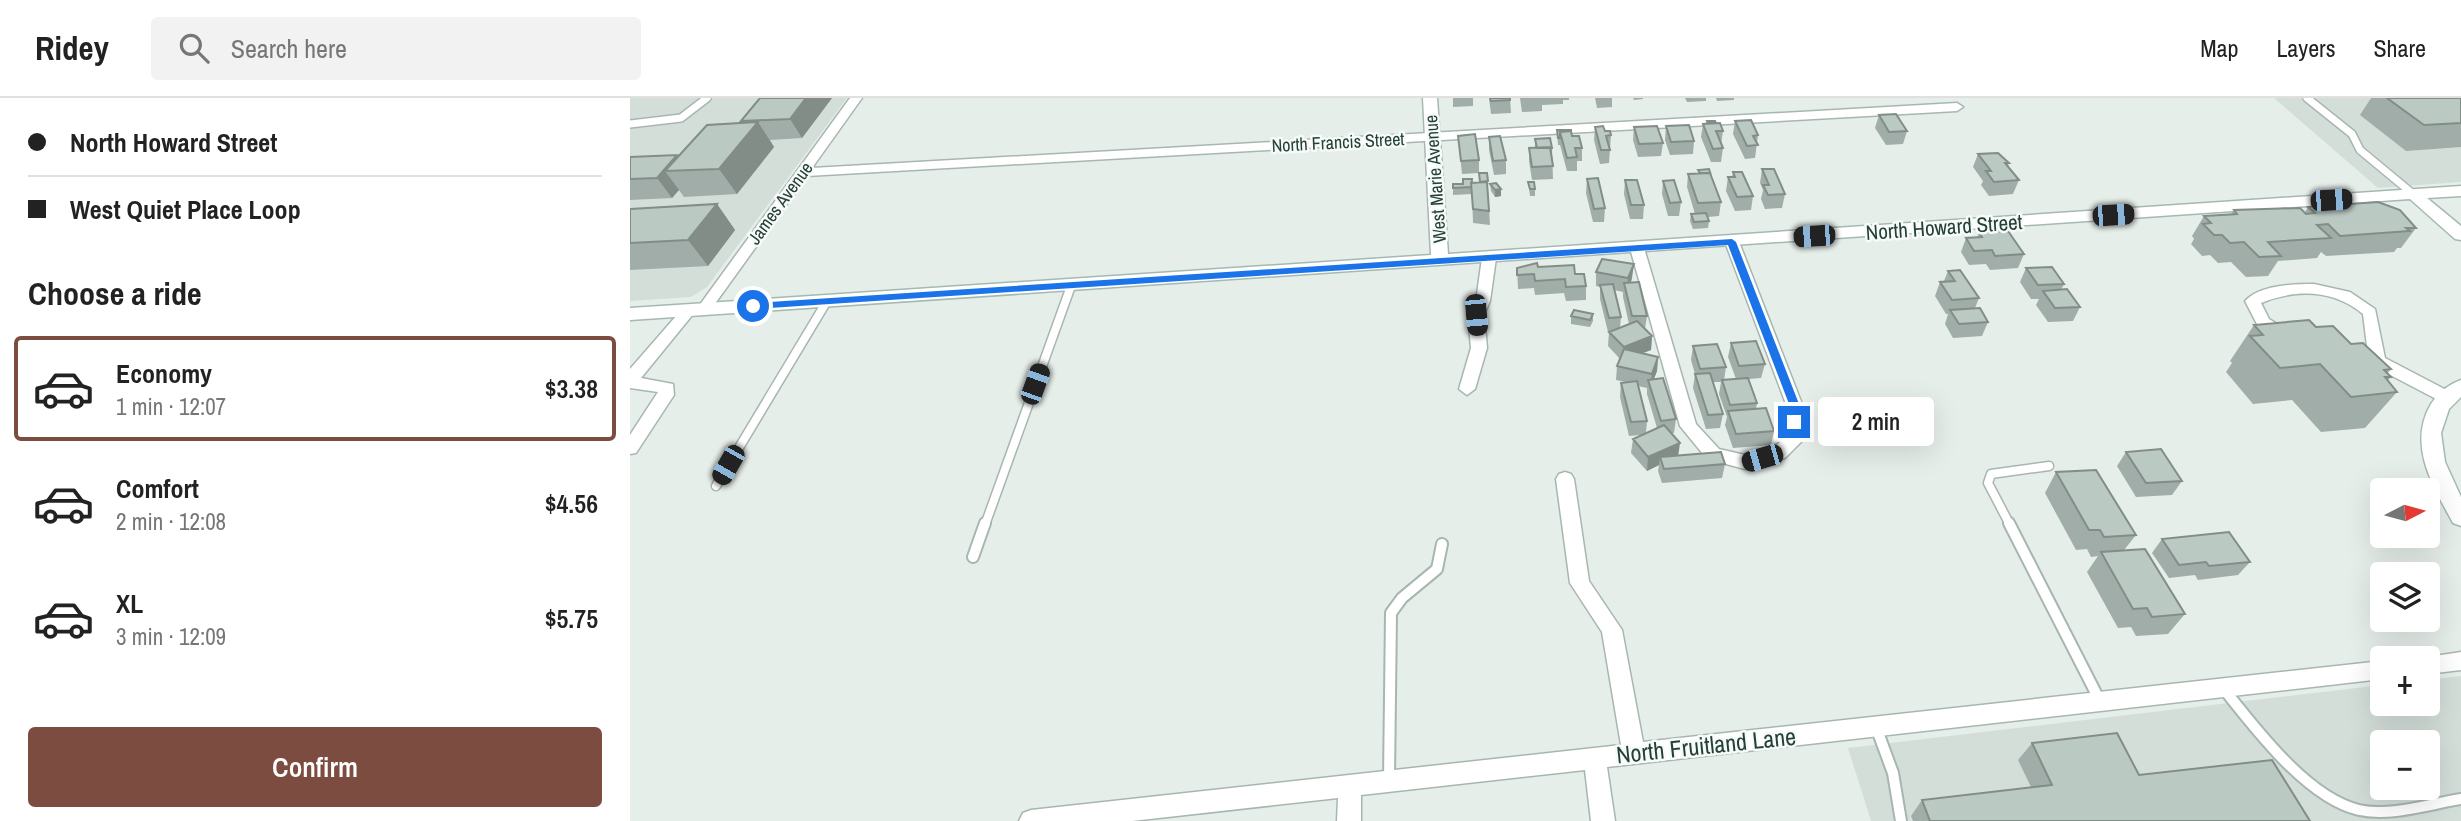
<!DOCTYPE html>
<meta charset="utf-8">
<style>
:root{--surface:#fff;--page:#f2f2f2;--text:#222;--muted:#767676;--line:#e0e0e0;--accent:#7d4c40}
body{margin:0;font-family:"Archivo Narrow",sans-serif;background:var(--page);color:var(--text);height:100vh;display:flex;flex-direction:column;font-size:26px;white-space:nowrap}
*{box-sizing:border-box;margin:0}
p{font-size:23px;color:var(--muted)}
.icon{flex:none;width:38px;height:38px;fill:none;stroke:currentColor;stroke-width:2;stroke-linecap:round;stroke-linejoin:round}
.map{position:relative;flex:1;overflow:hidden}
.side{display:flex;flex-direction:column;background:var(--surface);width:630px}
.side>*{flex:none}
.guide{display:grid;align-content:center;height:154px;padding:0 28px;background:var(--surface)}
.needle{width:46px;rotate:84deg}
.buttons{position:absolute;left:1740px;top:380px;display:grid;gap:14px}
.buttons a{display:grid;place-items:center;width:70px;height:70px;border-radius:7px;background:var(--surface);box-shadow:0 7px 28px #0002;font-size:35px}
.end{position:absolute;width:32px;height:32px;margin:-16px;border:9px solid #1a73e8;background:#fff;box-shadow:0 0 0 4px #fff}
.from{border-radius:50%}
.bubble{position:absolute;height:49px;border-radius:7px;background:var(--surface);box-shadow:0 7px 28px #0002;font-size:23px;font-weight:600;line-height:49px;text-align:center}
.car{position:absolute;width:21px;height:42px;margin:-21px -10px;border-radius:9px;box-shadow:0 0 5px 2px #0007;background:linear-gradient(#222 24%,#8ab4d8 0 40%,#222 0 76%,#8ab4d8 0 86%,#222 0)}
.guide b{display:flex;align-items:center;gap:24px;height:66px;font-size:26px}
.guide b+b{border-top:2px solid var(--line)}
.guide i{width:18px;height:18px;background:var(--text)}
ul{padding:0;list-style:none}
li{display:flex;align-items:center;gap:21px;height:105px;margin:0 14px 10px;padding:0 14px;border:4px solid transparent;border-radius:7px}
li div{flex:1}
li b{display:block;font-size:26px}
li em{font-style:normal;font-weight:600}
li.selected{border-color:var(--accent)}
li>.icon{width:63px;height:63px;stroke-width:1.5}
h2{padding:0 28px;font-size:32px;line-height:84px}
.primary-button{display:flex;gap:14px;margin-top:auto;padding:14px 28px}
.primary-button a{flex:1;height:80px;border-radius:7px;background:var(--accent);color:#fff;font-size:28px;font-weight:600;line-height:80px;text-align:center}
header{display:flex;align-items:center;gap:42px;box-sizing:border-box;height:98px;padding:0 35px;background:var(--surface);border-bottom:2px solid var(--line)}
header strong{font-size:33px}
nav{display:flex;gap:38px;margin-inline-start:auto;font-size:24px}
.search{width:490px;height:63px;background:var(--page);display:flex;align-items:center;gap:18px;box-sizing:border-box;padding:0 24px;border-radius:7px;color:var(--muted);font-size:26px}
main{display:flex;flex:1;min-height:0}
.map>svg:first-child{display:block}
</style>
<header>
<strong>Ridey</strong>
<div class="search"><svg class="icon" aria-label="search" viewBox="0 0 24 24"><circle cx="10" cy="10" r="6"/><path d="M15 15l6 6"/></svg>Search here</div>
<nav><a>Map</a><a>Layers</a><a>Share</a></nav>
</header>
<main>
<section class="side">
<div class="guide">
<b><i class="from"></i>North Howard Street</b>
<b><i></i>West Quiet Place Loop</b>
</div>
<h2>Choose a ride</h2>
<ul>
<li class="selected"><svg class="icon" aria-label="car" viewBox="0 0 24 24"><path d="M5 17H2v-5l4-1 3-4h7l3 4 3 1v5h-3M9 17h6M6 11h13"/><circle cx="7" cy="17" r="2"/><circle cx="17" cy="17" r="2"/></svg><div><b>Economy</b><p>1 min · 12:07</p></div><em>$3.38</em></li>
<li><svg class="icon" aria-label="car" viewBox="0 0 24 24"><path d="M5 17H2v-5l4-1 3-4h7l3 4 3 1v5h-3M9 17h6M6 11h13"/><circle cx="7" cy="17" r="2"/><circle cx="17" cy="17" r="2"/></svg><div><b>Comfort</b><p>2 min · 12:08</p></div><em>$4.56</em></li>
<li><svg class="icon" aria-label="car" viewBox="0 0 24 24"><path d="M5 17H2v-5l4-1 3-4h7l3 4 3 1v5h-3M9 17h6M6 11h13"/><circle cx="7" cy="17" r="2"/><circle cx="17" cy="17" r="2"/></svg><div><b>XL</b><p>3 min · 12:09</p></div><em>$5.75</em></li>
</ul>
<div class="primary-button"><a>Confirm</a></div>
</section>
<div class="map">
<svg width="1831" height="723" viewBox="0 0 1831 723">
<rect width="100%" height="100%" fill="#e6eeea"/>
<path fill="#d4ded9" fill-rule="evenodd" d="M0 0H217L77 189 61 199 0 203Z
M1644 0H1831V84L1748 90Z
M1831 578V723H1241L1218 650 1752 587V606H1797V582ZM1752 644H1797V690H1752Z"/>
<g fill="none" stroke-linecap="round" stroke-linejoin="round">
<g stroke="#a8b6b1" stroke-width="10">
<path id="lane-far2" d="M1677 0 1722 36 1730 52 1783 96
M0 26 51 20 77 0
M440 190 441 187"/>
</g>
<g stroke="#a8b6b1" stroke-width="11">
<path id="lane-far1" d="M86 388 197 203
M355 427 441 188
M1380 427 1358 385 1361 376 1419 368"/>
</g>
<g stroke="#a8b6b1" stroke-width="14">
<path id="lane" d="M1379 425 1470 603
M343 459 355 425
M1593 590C1625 630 1677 700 1729 712 1760 719 1800 706 1831 701
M1246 629 1263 675 1271 723
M759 681 761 515 772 500 807 471 812 446"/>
</g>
<g stroke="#a8b6b1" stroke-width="3">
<path id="street" d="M220 0H232L182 70 1327 5 1333 9 1327 13 177 78 79 214H69L66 211 69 208Z
M1102 140 1109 144 1172 306 1174 341 1155 360 1115 371 1077 361 1050 328 1000 150 1007 146 1014 150 1066 326 1089 351 1115 357 1143 350 1156 339V306L1095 144Z
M859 156 866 160 860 203 854 217 857 250 845 291 837 297 829 291 841 250 838 217 846 203 852 160Z
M1684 186 1720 194 1745 211 1755 260 1824 296 1826 300 1824 304H1812L1743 268 1730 265 1728 261 1730 257 1738 256 1733 216C1703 191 1665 191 1631 205L1639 221 1664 236 1661 240 1656 241 1628 228 1615 203C1630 187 1663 186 1684 186Z
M59 207 64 209 67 212 64 215 11 280 43 286 44 297 6 355 0 356V337L28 294 0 290V271L54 209Z
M935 374 941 376 944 381 959 483 992 532 1013 644 1752 563V581L977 669 985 723H961L955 672 731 697V723H707L708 700 502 723H389L393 715 401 712 991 647 972 534 940 485 926 381 929 376Z
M1831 554V572L1797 576V560H1791Z"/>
</g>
<g stroke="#a4b9b1" stroke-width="3">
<path id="secondary" d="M793 0H807L818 156 1831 88V98L1797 100 1831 128V142L1825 141 1780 101 0 222V210L801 157Z
M1831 282V299L1819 311 1811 335 1815 364 1831 399V428L1823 425C1803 388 1777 347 1801 306 1808 295 1819 286 1831 282Z"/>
</g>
<use href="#lane-far2" stroke="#fff" stroke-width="7"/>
<use href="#lane-far1" stroke="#fff" stroke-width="8"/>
<use href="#lane" stroke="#fff" stroke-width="10"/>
<use href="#street" fill="#fff" fill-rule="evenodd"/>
<use href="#secondary" fill="#fff" fill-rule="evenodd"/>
</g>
<path fill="#a1ada8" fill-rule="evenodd" d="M130 0H202L172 40 140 42 144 49 107 96 54 99 49 92 42 100 0 102V59L47 57 48 58 112 25 111 23Z
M823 0H843V8L823 9Z
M859 0H880L881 15 861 16Z
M890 0H939V2H933V6L912 7V13L892 14Z
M965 0H982V9L967 10Z
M1003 0H1013V1L1004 2Z
M1055 0H1076V3L1057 4Z
M1086 0H1104V2L1087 3Z
M1741 0H1831V49L1776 53 1730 17Z
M1249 17 1277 33 1273 46 1256 47 1245 30Z
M1077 23 1086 25 1093 33 1091 46 1093 50 1091 64H1081L1071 39 1073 26 1076 25Z
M1105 23 1128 37 1125 60 1115 61 1103 36Z
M1036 28 1064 43 1063 56 1040 57 1035 42Z
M965 29 981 37 979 65 970 66 964 42Z
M1004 29 1033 45 1031 58 1008 59 1003 42Z
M927 32 942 38 952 50V63H947V73H937L930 47H928Z
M828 38 849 62V75H857L860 127 843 125 842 96 823 97V86L850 84 849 75 832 76Z
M859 39 876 62V76L864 77 859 52Z
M905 41 922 50 923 81 902 82 899 63V50H905Z
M1348 56 1379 65 1378 68 1389 82 1383 96 1359 98 1351 87 1353 83 1343 69Z
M1132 71 1155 96 1152 110 1135 111 1131 101 1133 92 1130 85Z
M1068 72 1081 77 1091 104 1089 118 1078 119 1079 123 1078 130 1063 131 1060 123 1061 116H1065L1057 89 1058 76 1068 75Z
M1103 74 1123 98 1121 112 1105 113 1096 93 1098 79H1102Z
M957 81 975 110 974 124H963L956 95Z
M995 82 1014 107 1013 121H1000L994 96Z
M1033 83 1051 104 1049 118H1038L1032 96Z
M898 84 905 91V98H900Z
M860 86 871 91V98L865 99 861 93Z
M87 106 105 132 78 168 0 172V111Z
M1678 109 1786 130 1771 150H1767L1764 154 1696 158 1691 154 1687 160 1648 163 1638 178 1616 179 1601 164 1588 165 1580 157 1572 158 1561 146 1564 141 1562 138 1574 118 1601 116 1604 112 1675 114Z
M1349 134 1394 156 1388 170 1360 172 1356 166 1339 167 1331 154 1336 140H1347Z
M908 169 945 176 956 188V202L936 203 934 195 905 197 904 190 888 191 887 170Z
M1396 170 1434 186 1431 192 1450 209 1443 223 1418 224 1406 207 1409 201H1401L1390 184Z
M1318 173 1349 200 1345 210 1358 224 1352 238 1323 240 1315 226 1318 216H1316L1305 198 1310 184 1314 183Z
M966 174 1002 180 1001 185 1017 218 1015 231 1022 238 1021 252 1012 255 1028 259 1027 273 1024 281 1046 321 1044 335H1042L1048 358 1095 366 1092 380 1032 385 1028 373 1029 367 1017 373 1001 355 1003 341 1011 337 999 338 990 299 991 285 995 284 986 282 987 268 990 261 978 248 979 234 981 233 978 234 970 201V189L966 188ZM984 192 993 194V199L999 226 990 230 991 219ZM1008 288 1017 290V296L1027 330 1016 335 1017 323Z
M963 216V223L960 229 941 226V218Z
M1624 227 1686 229 1721 246 1761 271 1757 276 1761 279 1758 282 1767 294 1735 330 1691 334 1662 302 1623 306 1596 274 1602 265 1600 263Z
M1101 245 1135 266 1131 280 1119 281 1127 305 1126 311 1144 333 1141 347 1103 350 1095 327 1097 319 1089 296 1091 284H1083L1093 316 1090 330 1076 331 1063 290 1065 276 1061 262 1063 248 1096 269 1094 282 1106 281 1098 259Z
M1496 354 1552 383 1542 397 1506 399 1487 368Z
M1426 374 1506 437 1494 452 1555 516 1538 536 1506 538 1501 529 1488 530 1457 474 1468 458 1461 459 1457 451 1446 452 1415 395Z
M1532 441 1620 464 1608 477 1568 482 1565 477 1539 480 1522 455Z
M1402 645 1509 677 1680 723H1283L1281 718 1292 702 1401 689 1388 662Z"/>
<path fill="#838d88" d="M176 0H202L172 40 160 21Z
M128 24 144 49 107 96 89 71Z
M47 57 58 72 35 73 49 92 42 100 27 80Z
M871 91V98L865 99V92Z
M87 106 105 132 78 168 58 142Z
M1004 166 1002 180 997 194 998 180Z
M1022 238 1021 252 993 263 994 249Z
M1028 259 1027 273 1020 290 1022 276Z
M1050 345 1048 359H1030L1029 367 1017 373 1018 359Z"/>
<path fill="#bbc9c3" stroke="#838d88" stroke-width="2" d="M130 0H176L160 21 111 23Z
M860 0H880V2L861 3Z
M1757 0H1831V25L1794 27Z
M1266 16 1277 33 1259 34 1249 17Z
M1121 22 1128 37 1123 38 1128 47 1117 48 1105 23Z
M1077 23H1085L1086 25H1078Z
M128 24 89 71 35 73 77 27Z
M1090 25 1093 33H1086L1093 50 1083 51 1073 26Z
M1059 27 1064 43 1041 44 1036 28Z
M973 28 975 33H980L981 37 976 38 980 52H971L965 29Z
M1027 28 1033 45 1009 46 1004 29Z
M927 32H941V33L930 34V40H928Z
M941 33 942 38H949L952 50H945L947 59 937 60 930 34Z
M845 36 849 62 831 63 828 38Z
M870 38 876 62 863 63 859 39Z
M920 40 922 50H907L905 41Z
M920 49 923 68 902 69 899 50Z
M1368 55 1379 65H1375L1389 82 1364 84 1356 73H1361L1348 56Z
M47 57 27 80 0 81V59Z
M1079 71 1081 77 1080 75H1070L1068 72Z
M1132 71H1144L1155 96 1138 97 1133 87H1139Z
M1103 74H1112L1123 98 1107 99 1098 79H1105Z
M849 75H857L858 83 850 84Z
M1080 75 1091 104 1068 105 1058 76Z
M968 80 975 110 964 111 957 81Z
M833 81H842L841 89 823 90V86H833Z
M995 82H1007L1014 107H1001Z
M1044 82 1051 104 1040 105 1033 83Z
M857 84 859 113 843 111 841 85Z
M898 84H904L905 91H900Z
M866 85 871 91 865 92 860 86Z
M1748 104 1770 112 1786 130H1776L1780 133 1710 138 1698 126 1687 127 1701 140 1638 144 1651 158 1629 159 1614 144 1600 145 1592 137H1584L1573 126 1581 125 1574 118 1607 116 1604 112 1670 110 1676 116 1685 115 1678 109Z
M87 106 58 142 0 145V111Z
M1076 115 1079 123 1064 124 1061 116Z
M1378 133 1394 156 1365 158 1362 152 1344 153 1336 140 1352 139 1349 134Z
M972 161 1004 166 998 180 966 174Z
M907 165 908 169 944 167 945 176H954L956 188 936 189 935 181 905 183 904 176 887 177V170Z
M1422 169 1434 186 1408 187 1396 170Z
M1330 172 1349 200 1322 202 1310 184 1325 183 1318 173Z
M1009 184 1017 218H1002L994 185Z
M983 186 991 219 979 220 970 187Z
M1437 191 1450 209 1425 210 1413 193Z
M1350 210 1358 224 1329 226 1320 212Z
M944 212 963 216 960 222 941 218Z
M1679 222 1686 229 1703 228 1721 246 1733 245 1761 271 1754 272 1761 279H1755L1767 294 1721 299 1690 266 1650 270 1620 238 1633 237 1624 227Z
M1007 223 1022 238 994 249 979 234Z
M1126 243 1135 266 1109 268 1101 245Z
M1087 246 1096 269 1070 271 1063 248Z
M994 251 1028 259 1022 276 987 268Z
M1080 275 1093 316 1078 317 1065 276Z
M1033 280 1046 321 1031 323 1018 282Z
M1118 280 1127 305 1100 307 1092 282Z
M1007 283 1017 323 1001 324 991 285Z
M1136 310 1144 333 1106 336 1098 313Z
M1034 327 1050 345 1018 359 1003 341Z
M1531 351 1552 383 1516 385 1496 354Z
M1091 354 1095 366 1034 371 1030 359Z
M1466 372 1506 437 1474 439 1470 432H1459L1426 374Z
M1599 434 1620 464 1579 468 1576 464 1549 467 1532 441Z
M1515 451 1555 516 1522 519 1517 510 1503 511 1471 454Z
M1487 635 1509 677 1642 662 1680 723H1300L1292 702 1422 687 1402 645Z"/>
<path fill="#1a73e8" d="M1102 141 1106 144 1169 306 1168 326 1159 324V306L1098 147 123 211 118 208 123 205Z"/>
<g text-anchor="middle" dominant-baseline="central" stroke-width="5" stroke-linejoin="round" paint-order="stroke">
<g font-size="18" fill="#254037" stroke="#f6faf8">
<text transform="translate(708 44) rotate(-3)">North Francis Street</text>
<text transform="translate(805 81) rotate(-94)">West Marie Avenue</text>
<text transform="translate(150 105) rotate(-54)">James Avenue</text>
</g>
<g font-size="21" fill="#254037" stroke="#f6faf8">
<text transform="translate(1314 129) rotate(-4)">North Howard Street</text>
</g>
<g font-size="24" fill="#254037" stroke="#f6faf8">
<text transform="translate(1076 647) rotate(-6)">North Fruitland Lane</text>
</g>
</g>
</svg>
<div class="buttons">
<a><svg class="needle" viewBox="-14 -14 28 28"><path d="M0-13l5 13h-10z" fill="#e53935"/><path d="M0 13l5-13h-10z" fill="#767676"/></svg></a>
<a><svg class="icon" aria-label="layers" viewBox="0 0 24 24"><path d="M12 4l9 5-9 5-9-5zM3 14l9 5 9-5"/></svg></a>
<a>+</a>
<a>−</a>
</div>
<i class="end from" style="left:123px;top:208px"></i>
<i class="end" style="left:1164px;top:324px"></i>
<div class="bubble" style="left:1188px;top:299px;width:116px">2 min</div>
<i class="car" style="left:1701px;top:102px;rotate:86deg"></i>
<i class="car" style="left:1483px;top:117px;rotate:86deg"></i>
<i class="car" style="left:1184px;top:138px;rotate:266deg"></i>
<i class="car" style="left:846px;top:217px;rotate:175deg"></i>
<i class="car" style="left:405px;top:286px;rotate:20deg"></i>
<i class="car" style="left:1132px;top:360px;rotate:254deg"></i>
<i class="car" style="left:98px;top:367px;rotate:210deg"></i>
</div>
</main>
